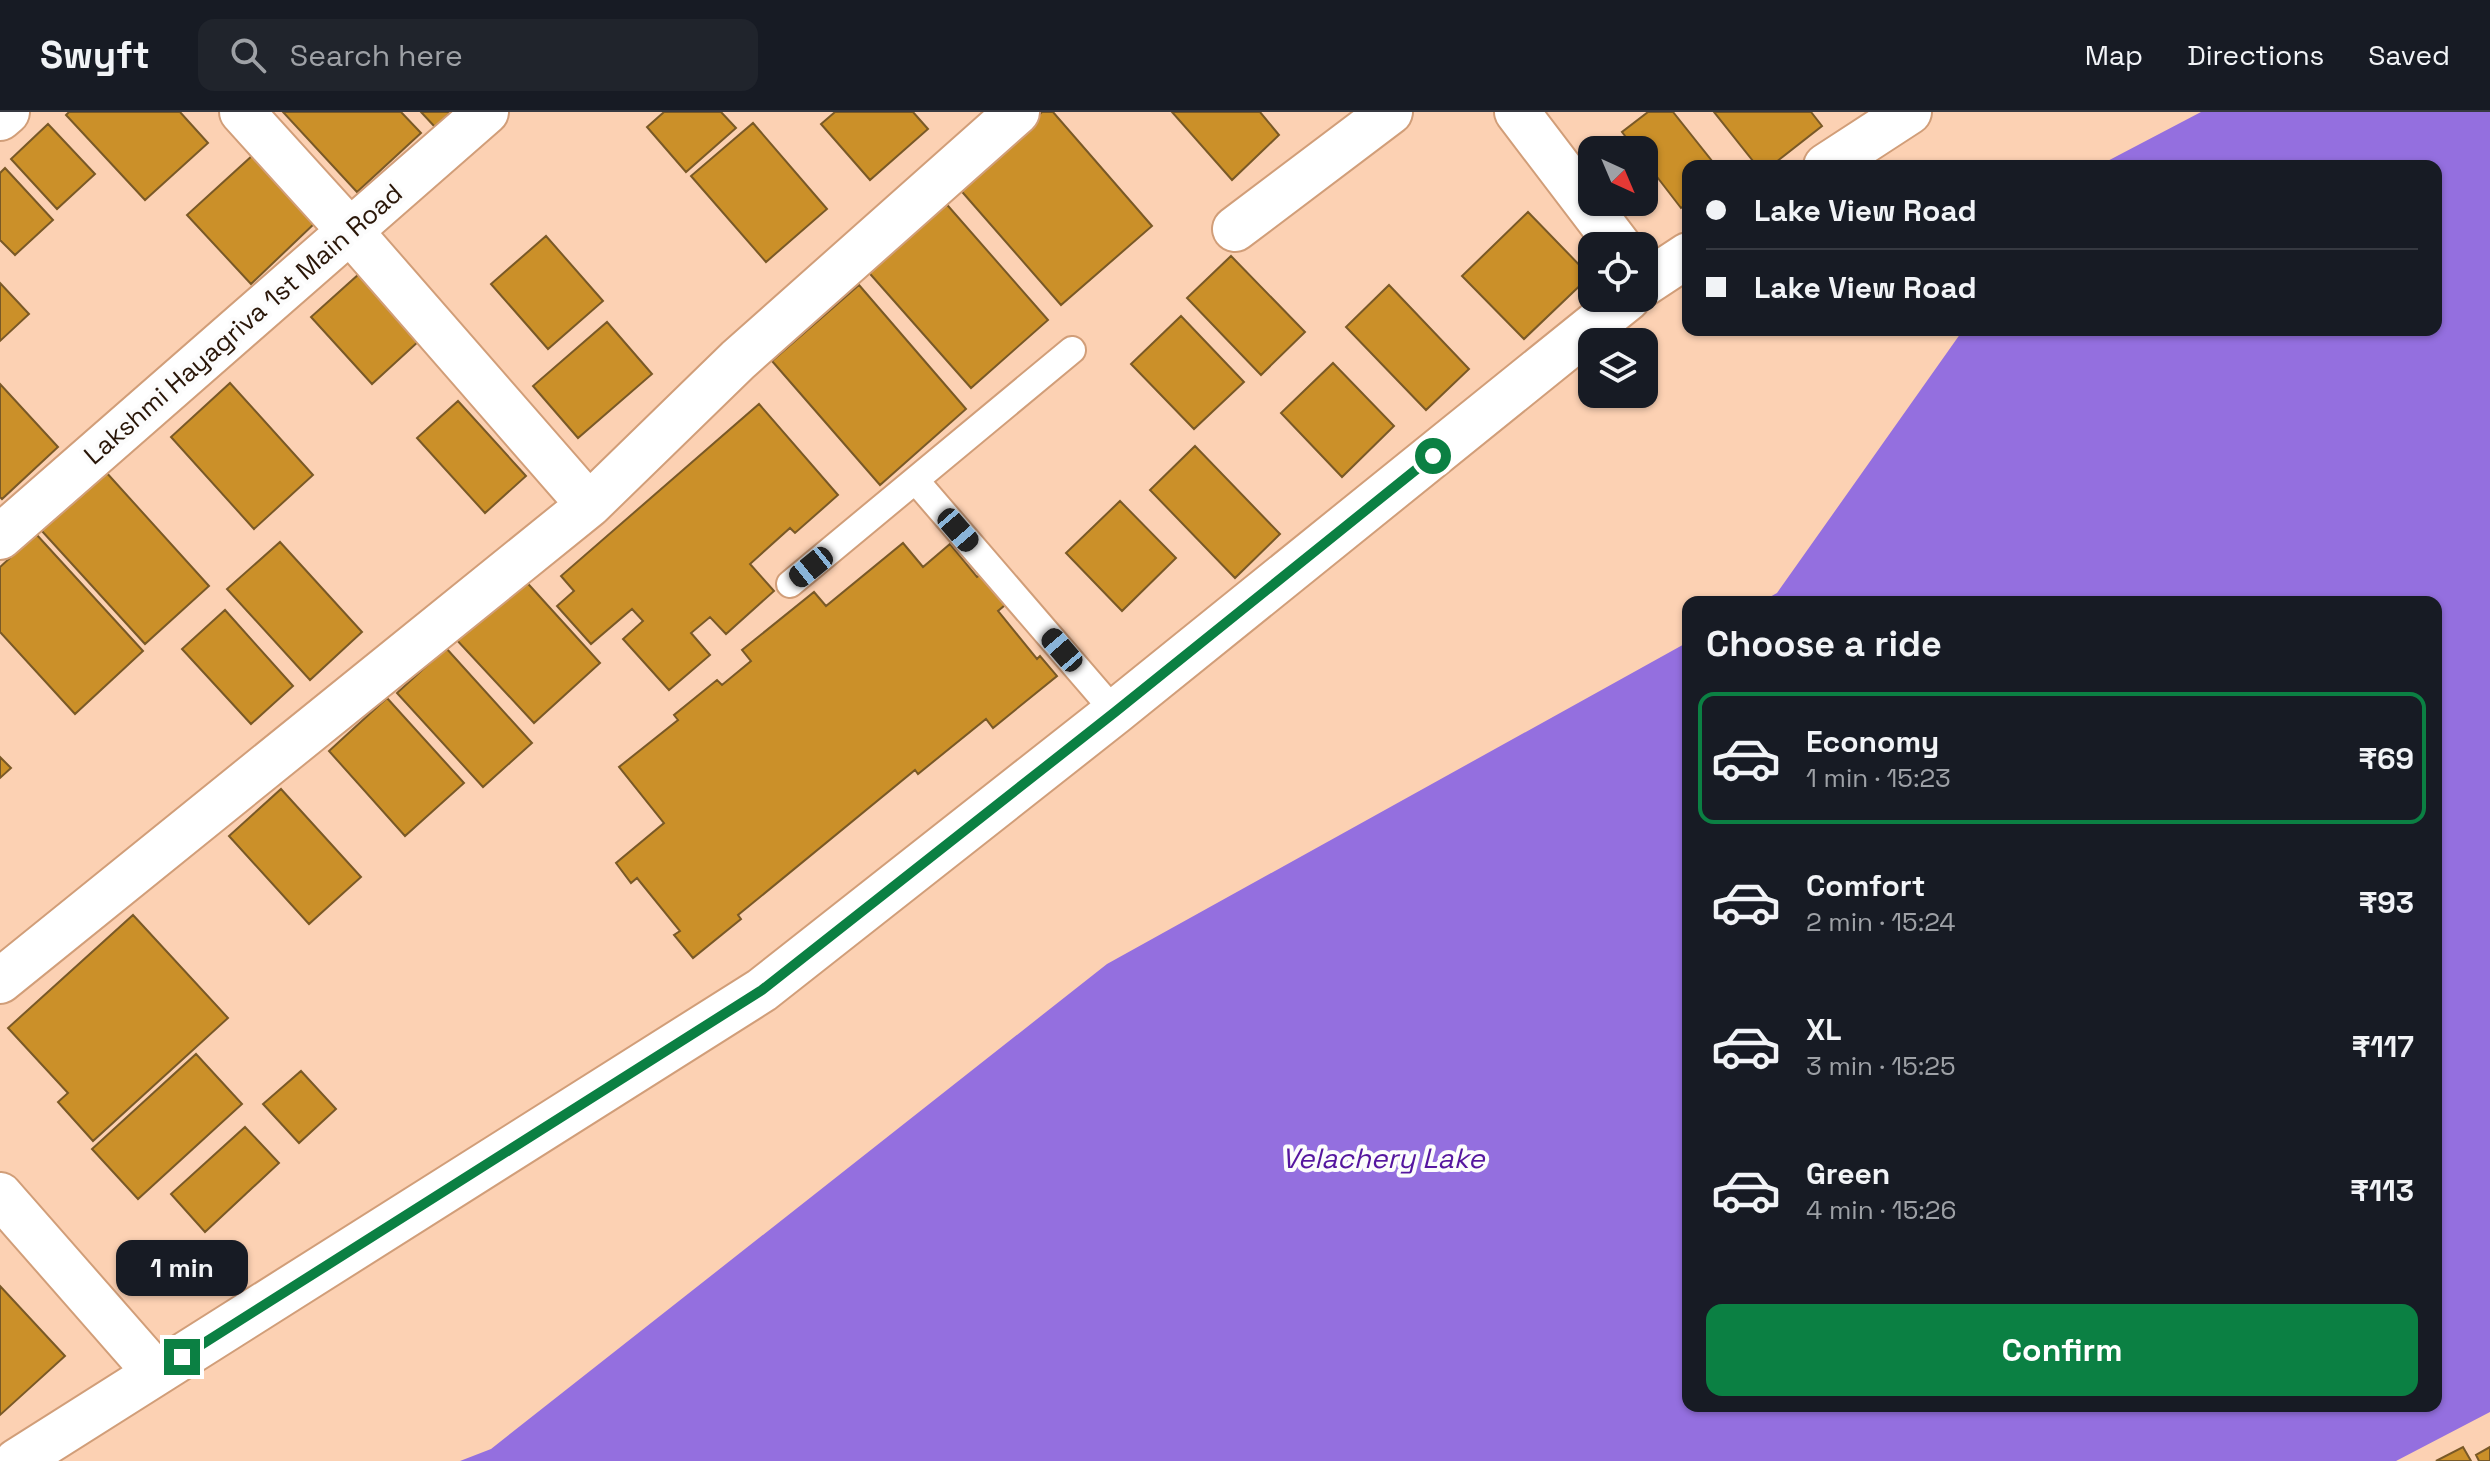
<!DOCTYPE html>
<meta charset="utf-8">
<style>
:root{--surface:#171b24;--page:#20242c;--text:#f1f3f6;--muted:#9ea1a6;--line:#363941;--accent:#0b8043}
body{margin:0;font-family:"Space Grotesk",sans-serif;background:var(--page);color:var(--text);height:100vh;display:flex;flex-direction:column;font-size:30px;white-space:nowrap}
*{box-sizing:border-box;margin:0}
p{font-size:26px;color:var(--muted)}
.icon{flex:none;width:44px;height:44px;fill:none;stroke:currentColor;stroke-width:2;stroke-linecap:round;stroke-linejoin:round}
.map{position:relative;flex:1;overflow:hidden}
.panel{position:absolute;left:1682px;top:484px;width:760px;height:816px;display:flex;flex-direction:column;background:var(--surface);border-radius:16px;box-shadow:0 2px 6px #0004}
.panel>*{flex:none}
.top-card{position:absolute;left:1682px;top:48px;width:760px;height:176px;border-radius:16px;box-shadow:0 2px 6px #0004;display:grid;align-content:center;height:176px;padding:0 24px;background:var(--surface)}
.needle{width:52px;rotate:136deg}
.fabs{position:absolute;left:1578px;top:24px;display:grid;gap:16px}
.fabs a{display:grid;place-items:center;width:80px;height:80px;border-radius:16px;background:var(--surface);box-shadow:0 2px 6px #0004;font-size:40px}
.end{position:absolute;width:36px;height:36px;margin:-18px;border:10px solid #0b8043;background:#fff;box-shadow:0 0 0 4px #fff}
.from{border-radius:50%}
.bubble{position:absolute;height:56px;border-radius:16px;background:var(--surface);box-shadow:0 2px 6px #0004;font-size:26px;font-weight:800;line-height:56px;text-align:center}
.car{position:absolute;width:24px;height:48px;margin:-24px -12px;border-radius:10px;box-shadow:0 0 6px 2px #0007;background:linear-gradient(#222 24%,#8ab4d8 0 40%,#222 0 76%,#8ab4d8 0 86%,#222 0)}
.top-card b{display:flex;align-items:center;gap:28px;height:76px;font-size:30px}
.top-card b+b{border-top:2px solid var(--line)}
.top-card i{width:20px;height:20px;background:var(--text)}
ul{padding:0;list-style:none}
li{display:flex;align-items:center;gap:24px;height:132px;margin:0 16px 12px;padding:0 8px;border:4px solid transparent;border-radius:16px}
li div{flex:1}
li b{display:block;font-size:30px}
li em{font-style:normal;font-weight:800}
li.selected{border-color:var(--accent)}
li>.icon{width:72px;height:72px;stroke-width:1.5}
h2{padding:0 24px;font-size:36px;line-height:96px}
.cta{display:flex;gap:16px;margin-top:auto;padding:16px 24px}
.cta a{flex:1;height:92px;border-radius:16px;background:var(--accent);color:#fff;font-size:32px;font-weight:800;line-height:92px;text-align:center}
header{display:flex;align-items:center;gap:48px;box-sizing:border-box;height:112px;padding:0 40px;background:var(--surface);border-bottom:2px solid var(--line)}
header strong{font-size:38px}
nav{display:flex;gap:44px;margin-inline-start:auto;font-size:28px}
.search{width:560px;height:72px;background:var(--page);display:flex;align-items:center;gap:20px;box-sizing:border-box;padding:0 28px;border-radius:16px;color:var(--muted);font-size:30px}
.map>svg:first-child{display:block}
</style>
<header>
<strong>Swyft</strong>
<div class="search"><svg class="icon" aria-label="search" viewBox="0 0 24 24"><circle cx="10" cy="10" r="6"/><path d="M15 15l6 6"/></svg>Search here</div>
<nav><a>Map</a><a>Directions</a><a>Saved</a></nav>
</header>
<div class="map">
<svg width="2490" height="1349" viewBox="0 0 2490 1349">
<rect width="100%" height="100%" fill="#fcd1b3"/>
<path fill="#946fdf" d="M2201 0H2490V1300L2396 1349H460L491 1337 1107 852 1688 530V1294H2436V490H1761L1777 481 1963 218H2436V54H2098Z"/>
<path fill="#cb9029" stroke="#795927" stroke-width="2" d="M69 0H180L208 31 145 88 66 3Z
M283 0H401L421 21 357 80Z
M421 0H451L435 15Z
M664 0H721L736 16 686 60 647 15Z
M835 0H913L928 17 870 68 821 12Z
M1042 0H1053L1152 114 1061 193 957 74Z
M1172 0H1260L1279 23 1232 68Z
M1648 0H1673L1716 54H1688V91L1681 96 1644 48V38H1636L1622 20Z
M1714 0H1811L1822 14 1771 54H1757Z
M753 11 827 97 766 150 691 64Z
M48 12 95 62 57 97 11 47Z
M253 43 316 110 251 172 187 103Z
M5 56 53 108 15 143 0 128V61Z
M942 87 1048 208 971 276 864 155Z
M1528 100 1590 164 1524 227 1462 164Z
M546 124 603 189 548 237 491 172Z
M1231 144 1305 220 1261 263 1187 186Z
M359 162 420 228 372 272 311 205Z
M0 171 29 202 0 229Z
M859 173 966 297 880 373 772 249Z
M1389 173 1469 257 1426 298 1346 215Z
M1181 204 1244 270 1194 317 1131 252Z
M607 210 652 262 578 326 533 274Z
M1333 251 1394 314 1342 365 1281 301Z
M230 271 313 363 254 417 171 325Z
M0 272 58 335 2 387 0 385Z
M458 289 526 364 485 401 417 326Z
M759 292 838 383 795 421 790 416 750 452 774 479 726 522 710 505 691 521 710 543 669 578 623 527 643 509 632 497 591 532 557 494 574 479 561 464Z
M1195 334 1280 422 1235 466 1150 378Z
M105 359 209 474 145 532 41 418Z
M1120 389 1176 446 1122 499 1066 441Z
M36 422 143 539 75 602 0 520V455Z
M280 430 362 520 310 568 227 477Z
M903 431 923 455 950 432 977 465 987 458 1011 488 998 499 1037 547 1040 544 1057 564 993 616 986 607 918 662 915 658 738 803 741 807 693 846 674 823 680 819 637 766 631 771 616 751 664 711 619 655 678 608 674 603 717 568 722 573 751 549 742 538 814 480 826 494Z
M521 464 600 551 534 611 454 525Z
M225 498 293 574 251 612 182 537Z
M446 536 532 631 483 675 397 581Z
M387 586 464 671 405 724 329 639Z
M0 645 11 656 0 666Z
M281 677 361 765 309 812 229 724Z
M133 803 228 906 93 1029 58 990 68 981 8 916Z
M196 942 242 992 138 1087 92 1037Z
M301 959 336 997 299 1031 263 992Z
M245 1015 279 1051 205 1120 171 1082Z
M0 1174 65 1244 0 1303Z
M2463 1335 2471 1349H2436Z
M2490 1335V1349H2479L2476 1343Z"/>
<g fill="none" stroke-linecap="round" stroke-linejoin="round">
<g stroke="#d19e79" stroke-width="30">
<path id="service" d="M916 369 1115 600
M790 472 1072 238"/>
</g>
<g stroke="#d19e79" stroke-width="48">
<path id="minor" d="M1517 0 1619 134
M0 6 7 0
M1826 54 1909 0
M1235 117 1390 0
M1644 172 1688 143
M589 393 738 248 1017 0
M0 425 486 0
M0 869 589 393 349 118 242 0
M0 1083 156 1261
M17 1349 762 878 1115 600 1628 186"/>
</g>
<use href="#service" stroke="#fff" stroke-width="26"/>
<use href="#minor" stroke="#fff" stroke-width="44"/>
</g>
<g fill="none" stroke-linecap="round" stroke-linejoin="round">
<path stroke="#0b8043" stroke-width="10" d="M182 1245 762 878 1115 600 1433 344"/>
</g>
<g text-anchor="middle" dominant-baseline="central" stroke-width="8" stroke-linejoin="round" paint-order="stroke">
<g font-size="26" fill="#291608" stroke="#fcfcfc">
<text transform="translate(243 212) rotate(-41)">Lakshmi Hayagriva 1st Main Road</text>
</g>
<g font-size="28" font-style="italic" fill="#55169f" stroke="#fcfcfc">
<text x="1383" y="1046">Velachery Lake</text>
</g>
</g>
</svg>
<div class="fabs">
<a><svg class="needle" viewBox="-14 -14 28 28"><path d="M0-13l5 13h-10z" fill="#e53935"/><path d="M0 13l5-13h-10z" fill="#9ea1a6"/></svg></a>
<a><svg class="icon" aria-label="locate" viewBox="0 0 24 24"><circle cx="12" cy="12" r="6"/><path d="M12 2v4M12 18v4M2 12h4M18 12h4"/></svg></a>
<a><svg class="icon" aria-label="layers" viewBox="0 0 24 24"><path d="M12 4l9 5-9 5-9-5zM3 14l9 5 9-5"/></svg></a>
</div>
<i class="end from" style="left:1433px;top:344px"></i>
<i class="end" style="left:182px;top:1245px"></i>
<div class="bubble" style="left:116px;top:1128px;width:132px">1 min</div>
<i class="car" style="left:958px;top:418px;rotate:139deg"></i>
<i class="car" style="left:811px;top:455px;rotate:231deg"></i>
<i class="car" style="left:1062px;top:538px;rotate:319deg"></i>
<div class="top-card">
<b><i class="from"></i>Lake View Road</b>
<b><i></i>Lake View Road</b>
</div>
<section class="panel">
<h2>Choose a ride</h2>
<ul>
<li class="selected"><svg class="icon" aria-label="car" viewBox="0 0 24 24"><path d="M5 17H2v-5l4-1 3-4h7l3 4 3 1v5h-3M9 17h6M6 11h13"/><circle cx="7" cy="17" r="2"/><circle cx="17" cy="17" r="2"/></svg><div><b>Economy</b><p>1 min · 15:23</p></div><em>₹69</em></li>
<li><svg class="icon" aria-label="car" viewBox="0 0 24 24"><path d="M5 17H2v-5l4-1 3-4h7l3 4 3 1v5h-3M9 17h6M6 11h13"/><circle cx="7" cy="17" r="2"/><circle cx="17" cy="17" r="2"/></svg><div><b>Comfort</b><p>2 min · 15:24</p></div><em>₹93</em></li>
<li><svg class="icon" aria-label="car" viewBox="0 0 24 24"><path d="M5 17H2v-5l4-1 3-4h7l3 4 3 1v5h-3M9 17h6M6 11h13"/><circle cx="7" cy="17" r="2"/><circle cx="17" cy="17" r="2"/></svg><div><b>XL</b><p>3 min · 15:25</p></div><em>₹117</em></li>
<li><svg class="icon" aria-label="car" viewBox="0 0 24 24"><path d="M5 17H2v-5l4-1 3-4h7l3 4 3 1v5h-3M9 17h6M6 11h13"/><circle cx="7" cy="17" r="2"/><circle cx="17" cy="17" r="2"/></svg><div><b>Green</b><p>4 min · 15:26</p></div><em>₹113</em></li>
</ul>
<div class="cta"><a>Confirm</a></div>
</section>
</div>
